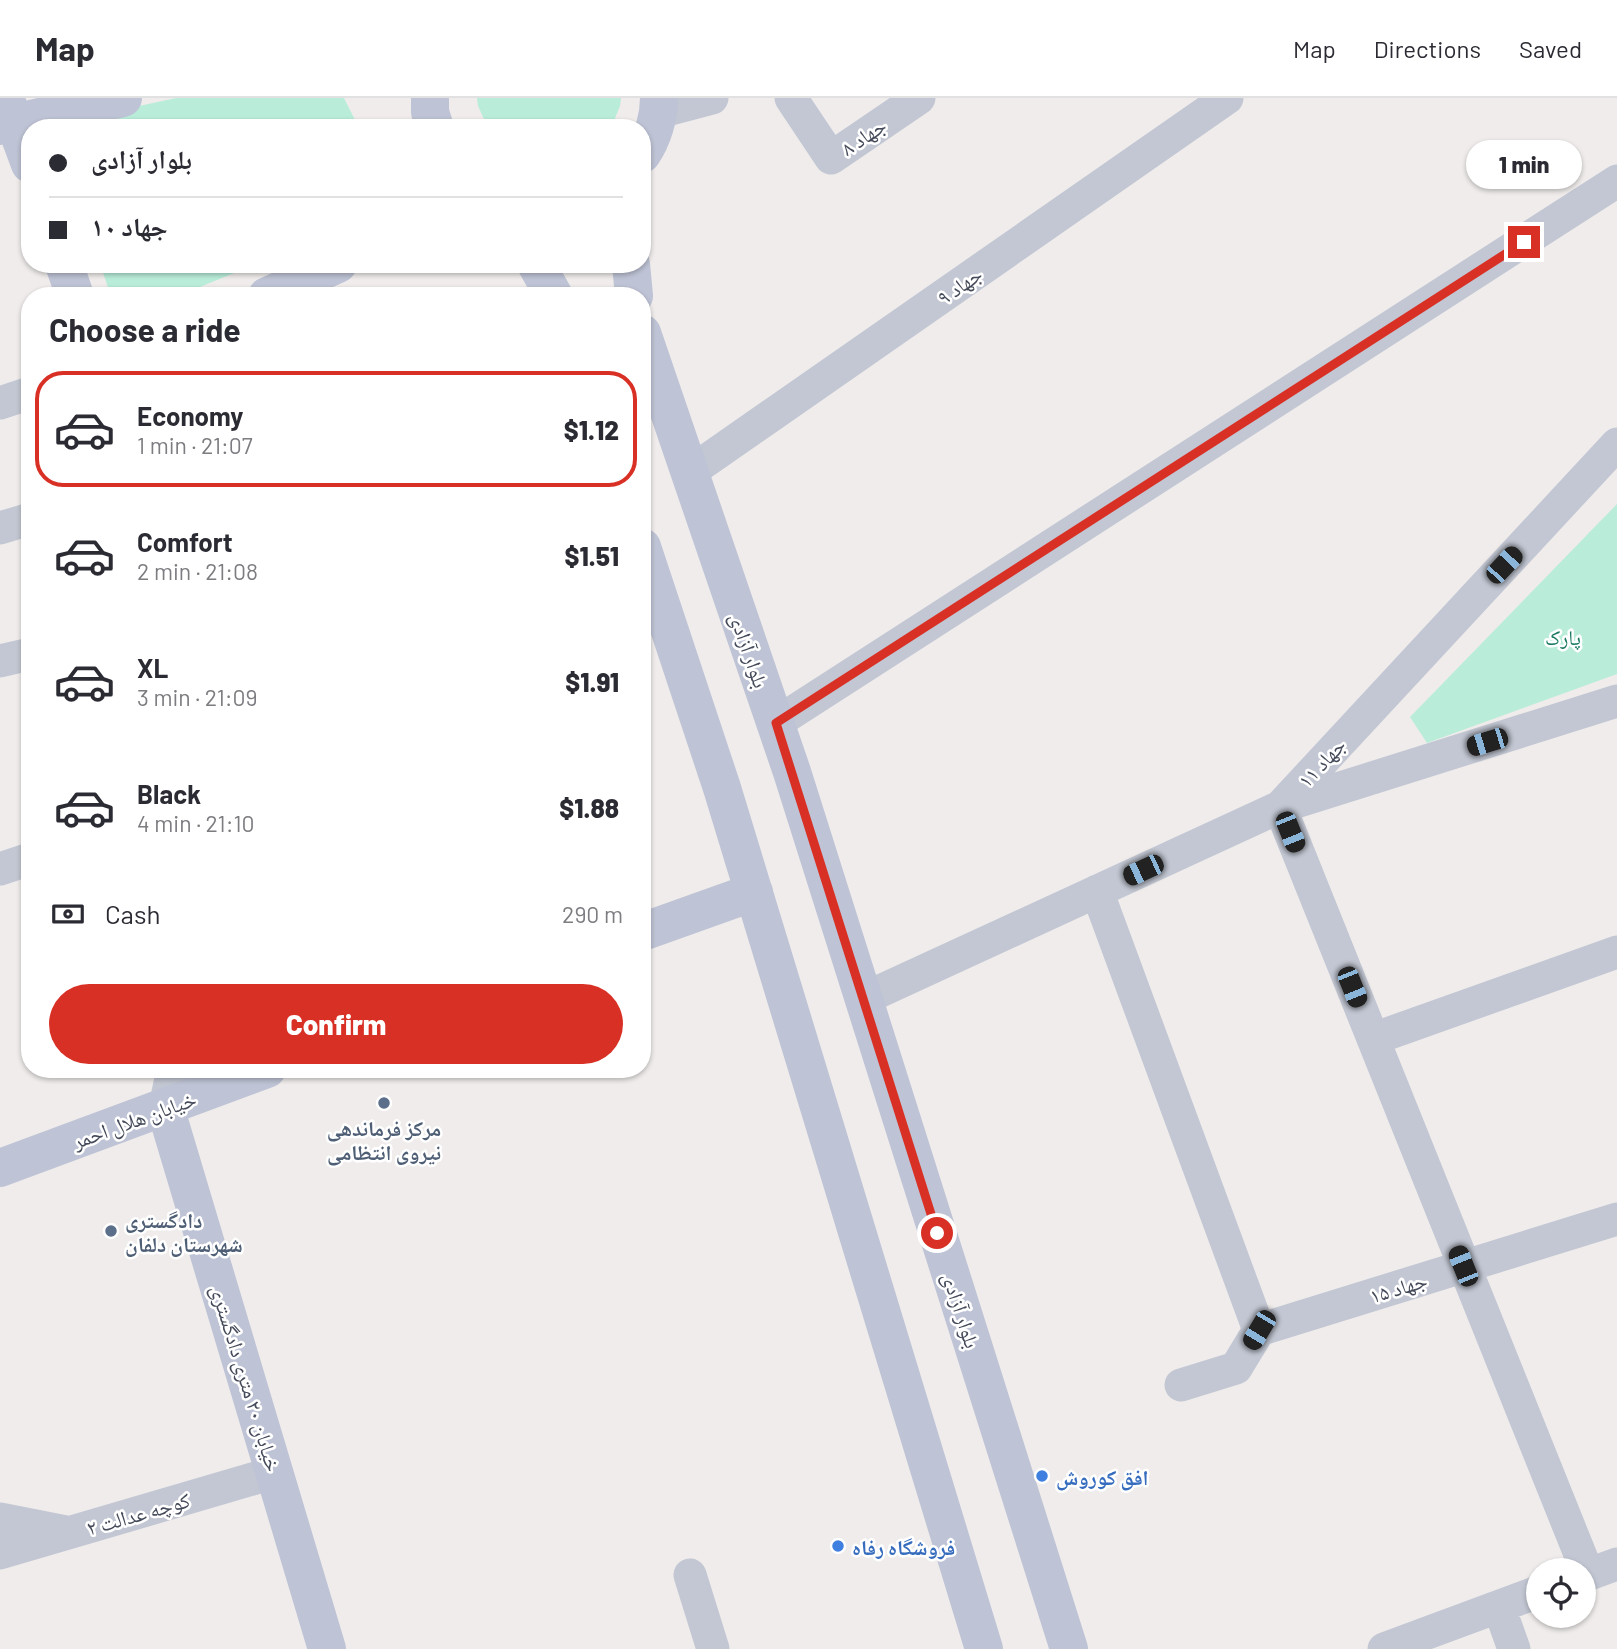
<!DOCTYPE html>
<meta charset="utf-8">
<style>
:root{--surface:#fff;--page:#f2f2f3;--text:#2b2b33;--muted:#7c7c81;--line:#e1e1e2;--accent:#d93025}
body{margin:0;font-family:Barlow,"Noto Naskh Arabic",sans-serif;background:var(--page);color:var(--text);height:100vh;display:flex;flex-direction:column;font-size:26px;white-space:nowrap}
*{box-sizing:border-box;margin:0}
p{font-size:23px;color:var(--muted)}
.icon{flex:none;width:38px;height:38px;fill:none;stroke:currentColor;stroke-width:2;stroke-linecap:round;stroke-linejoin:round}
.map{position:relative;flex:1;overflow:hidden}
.panel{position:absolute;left:21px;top:189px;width:630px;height:791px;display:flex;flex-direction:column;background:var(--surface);border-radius:28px;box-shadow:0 2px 5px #0004}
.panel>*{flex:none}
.top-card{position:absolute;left:21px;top:21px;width:630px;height:154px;border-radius:28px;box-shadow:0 2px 5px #0004;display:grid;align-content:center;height:154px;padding:0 28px;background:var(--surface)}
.fabs{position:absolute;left:1526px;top:1460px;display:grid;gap:14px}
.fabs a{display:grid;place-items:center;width:70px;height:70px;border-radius:50%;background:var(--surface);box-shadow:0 2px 5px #0004;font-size:35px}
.end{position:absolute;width:32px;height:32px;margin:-16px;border:9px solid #d93025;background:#fff;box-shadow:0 0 0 4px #fff}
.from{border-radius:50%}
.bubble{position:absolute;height:49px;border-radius:24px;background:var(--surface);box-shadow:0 2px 5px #0004;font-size:23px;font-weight:800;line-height:49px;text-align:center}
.car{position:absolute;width:21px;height:42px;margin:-21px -10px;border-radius:9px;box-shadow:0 0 5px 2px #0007;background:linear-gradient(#222 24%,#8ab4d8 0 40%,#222 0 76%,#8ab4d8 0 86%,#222 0)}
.top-card b{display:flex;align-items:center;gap:24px;height:66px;font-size:26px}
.top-card b+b{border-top:2px solid var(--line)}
.top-card i{width:18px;height:18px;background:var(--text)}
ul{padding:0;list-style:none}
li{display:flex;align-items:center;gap:21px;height:116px;margin:0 14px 10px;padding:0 14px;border:4px solid transparent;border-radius:28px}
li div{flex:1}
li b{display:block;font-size:26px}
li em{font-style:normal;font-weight:800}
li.on{border-color:var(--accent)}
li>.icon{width:63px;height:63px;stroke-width:1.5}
h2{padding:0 28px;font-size:32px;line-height:84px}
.pay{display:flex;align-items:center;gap:18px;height:77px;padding:0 28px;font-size:26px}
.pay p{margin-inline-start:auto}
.primary-button{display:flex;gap:14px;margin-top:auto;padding:14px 28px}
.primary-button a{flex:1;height:80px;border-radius:42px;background:var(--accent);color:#fff;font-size:28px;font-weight:800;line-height:80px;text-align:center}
header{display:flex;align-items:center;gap:42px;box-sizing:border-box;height:98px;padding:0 35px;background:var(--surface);border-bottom:2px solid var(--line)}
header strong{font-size:33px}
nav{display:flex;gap:38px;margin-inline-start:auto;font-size:24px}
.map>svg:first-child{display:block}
</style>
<header>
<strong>Map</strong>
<nav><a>Map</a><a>Directions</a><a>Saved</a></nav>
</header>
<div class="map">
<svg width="1617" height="1551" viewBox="0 0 1617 1551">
<rect width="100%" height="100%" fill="#efeceb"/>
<path fill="#b9edda" d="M176 0H344L359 30H52V27Z
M477 0H621L620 8 611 30H488L478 8Z
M100 166H256L178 198H111Z
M1617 406V576L1427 645 1410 619Z"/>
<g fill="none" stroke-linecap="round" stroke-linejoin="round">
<path stroke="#c2c7d3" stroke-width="33" d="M791 0 831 60 919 0
M659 14 712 0
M0 305 30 295
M690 374 1227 0
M0 430 30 421
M0 563 30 556
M776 625 1617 83
M0 771 30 761
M1097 793 1259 1232
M863 901 1280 709 1617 346
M1373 941 1617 854
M165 1009 173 971
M1259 1232 1617 1121
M1181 1287 1236 1270 1259 1232
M0 1421 66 1434
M0 1455 276 1374
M1588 1476 1280 709 1617 603
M690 1477 713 1551
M1584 1478 1617 1466
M1499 1509 1514 1551
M1384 1551 1538 1494"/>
<path stroke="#bec3d5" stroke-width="38" d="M430 0V14L435 30
M6 2 30 66
M0 28 123 0
M642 56C653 40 659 19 659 0
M64 166 75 198
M536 166 554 198
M631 166 634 198
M267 198 338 166
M642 235 792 674 1069 1551
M642 449 722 690 984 1551
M642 834 754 794
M165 1009 327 1551
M0 1070 267 971"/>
</g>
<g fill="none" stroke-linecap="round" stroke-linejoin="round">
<path stroke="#d93025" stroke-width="9" d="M937 1135 776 625 1524 144"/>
</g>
<g fill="#5c6f8a" stroke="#fff" stroke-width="2.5">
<circle cx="384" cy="1005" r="7"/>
<circle cx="111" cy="1133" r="7"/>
</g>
<g fill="#3f7fe0" stroke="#fff" stroke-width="2.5">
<circle cx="1042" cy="1378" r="7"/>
<circle cx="838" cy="1448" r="7"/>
</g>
<g text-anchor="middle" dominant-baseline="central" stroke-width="5" stroke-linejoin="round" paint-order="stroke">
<g font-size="21" fill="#444a59" stroke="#fff">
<text transform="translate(863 38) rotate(-34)">جهاد ۸</text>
<text transform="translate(959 187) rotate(-35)">جهاد ۹</text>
<text transform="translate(750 552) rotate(71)">بلوار آزادی</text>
<text transform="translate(1321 664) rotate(-47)">جهاد ۱۱</text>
<text transform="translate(134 1021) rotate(-20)">خیابان هلال احمر</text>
<text transform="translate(1398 1189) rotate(-17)">جهاد ۱۵</text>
<text transform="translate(962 1212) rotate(72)">بلوار آزادی</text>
<text transform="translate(247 1280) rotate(73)">خیابان ۲۰ متری دادگستری</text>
<text transform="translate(138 1415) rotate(-16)">کوچه عدالت ۲</text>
</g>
<g font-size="21" fill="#17785f" stroke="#fff">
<text x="1563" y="538">پارک</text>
</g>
<g font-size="21" font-weight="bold" fill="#4e5e75" stroke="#fff">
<text x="384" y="1029">مرکز فرماندهی<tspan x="384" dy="24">نیروی انتظامی</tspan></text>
<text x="125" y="1121" text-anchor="start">دادگستری<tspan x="125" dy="24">شهرستان دلفان</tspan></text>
</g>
<g font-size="21" font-weight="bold" fill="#366cbe" stroke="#fff" text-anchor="start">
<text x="1056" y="1378">افق کوروش</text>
<text x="852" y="1448">فروشگاه رفاه</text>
</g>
</g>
</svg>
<div class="fabs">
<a><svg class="icon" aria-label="locate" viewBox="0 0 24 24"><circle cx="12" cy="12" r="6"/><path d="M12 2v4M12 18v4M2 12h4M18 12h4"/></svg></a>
</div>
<i class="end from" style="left:937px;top:1135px"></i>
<i class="end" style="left:1524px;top:144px"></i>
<div class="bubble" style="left:1466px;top:42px;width:116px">1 min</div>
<i class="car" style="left:1504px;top:467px;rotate:43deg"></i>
<i class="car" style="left:1487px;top:644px;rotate:253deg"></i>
<i class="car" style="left:1290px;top:734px;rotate:158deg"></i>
<i class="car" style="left:1143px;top:772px;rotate:245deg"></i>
<i class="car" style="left:1352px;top:889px;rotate:158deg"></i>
<i class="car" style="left:1463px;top:1168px;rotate:338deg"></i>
<i class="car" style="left:1259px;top:1232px;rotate:211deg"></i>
<div class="top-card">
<b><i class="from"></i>بلوار آزادی</b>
<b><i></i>جهاد ۱۰</b>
</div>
<section class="panel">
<h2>Choose a ride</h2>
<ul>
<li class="on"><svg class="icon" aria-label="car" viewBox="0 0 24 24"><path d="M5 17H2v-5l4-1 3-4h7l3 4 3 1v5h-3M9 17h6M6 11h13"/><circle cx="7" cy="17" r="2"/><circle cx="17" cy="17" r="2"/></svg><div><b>Economy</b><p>1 min · 21:07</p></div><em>$1.12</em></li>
<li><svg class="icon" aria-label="car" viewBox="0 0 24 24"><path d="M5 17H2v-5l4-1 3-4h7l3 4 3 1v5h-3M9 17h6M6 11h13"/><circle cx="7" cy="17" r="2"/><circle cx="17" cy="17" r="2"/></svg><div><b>Comfort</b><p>2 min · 21:08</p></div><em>$1.51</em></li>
<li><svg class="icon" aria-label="car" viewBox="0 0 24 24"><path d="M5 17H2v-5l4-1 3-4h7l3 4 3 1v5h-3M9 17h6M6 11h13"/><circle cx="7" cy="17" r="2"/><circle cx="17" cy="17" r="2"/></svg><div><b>XL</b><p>3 min · 21:09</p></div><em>$1.91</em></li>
<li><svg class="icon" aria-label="car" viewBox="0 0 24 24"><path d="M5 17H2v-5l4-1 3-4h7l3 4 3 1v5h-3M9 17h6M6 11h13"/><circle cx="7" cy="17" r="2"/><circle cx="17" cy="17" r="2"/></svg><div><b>Black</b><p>4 min · 21:10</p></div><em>$1.88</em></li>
</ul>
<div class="pay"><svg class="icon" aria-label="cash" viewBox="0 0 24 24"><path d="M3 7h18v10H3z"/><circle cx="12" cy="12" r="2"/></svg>Cash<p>290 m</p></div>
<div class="primary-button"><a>Confirm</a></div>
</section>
</div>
